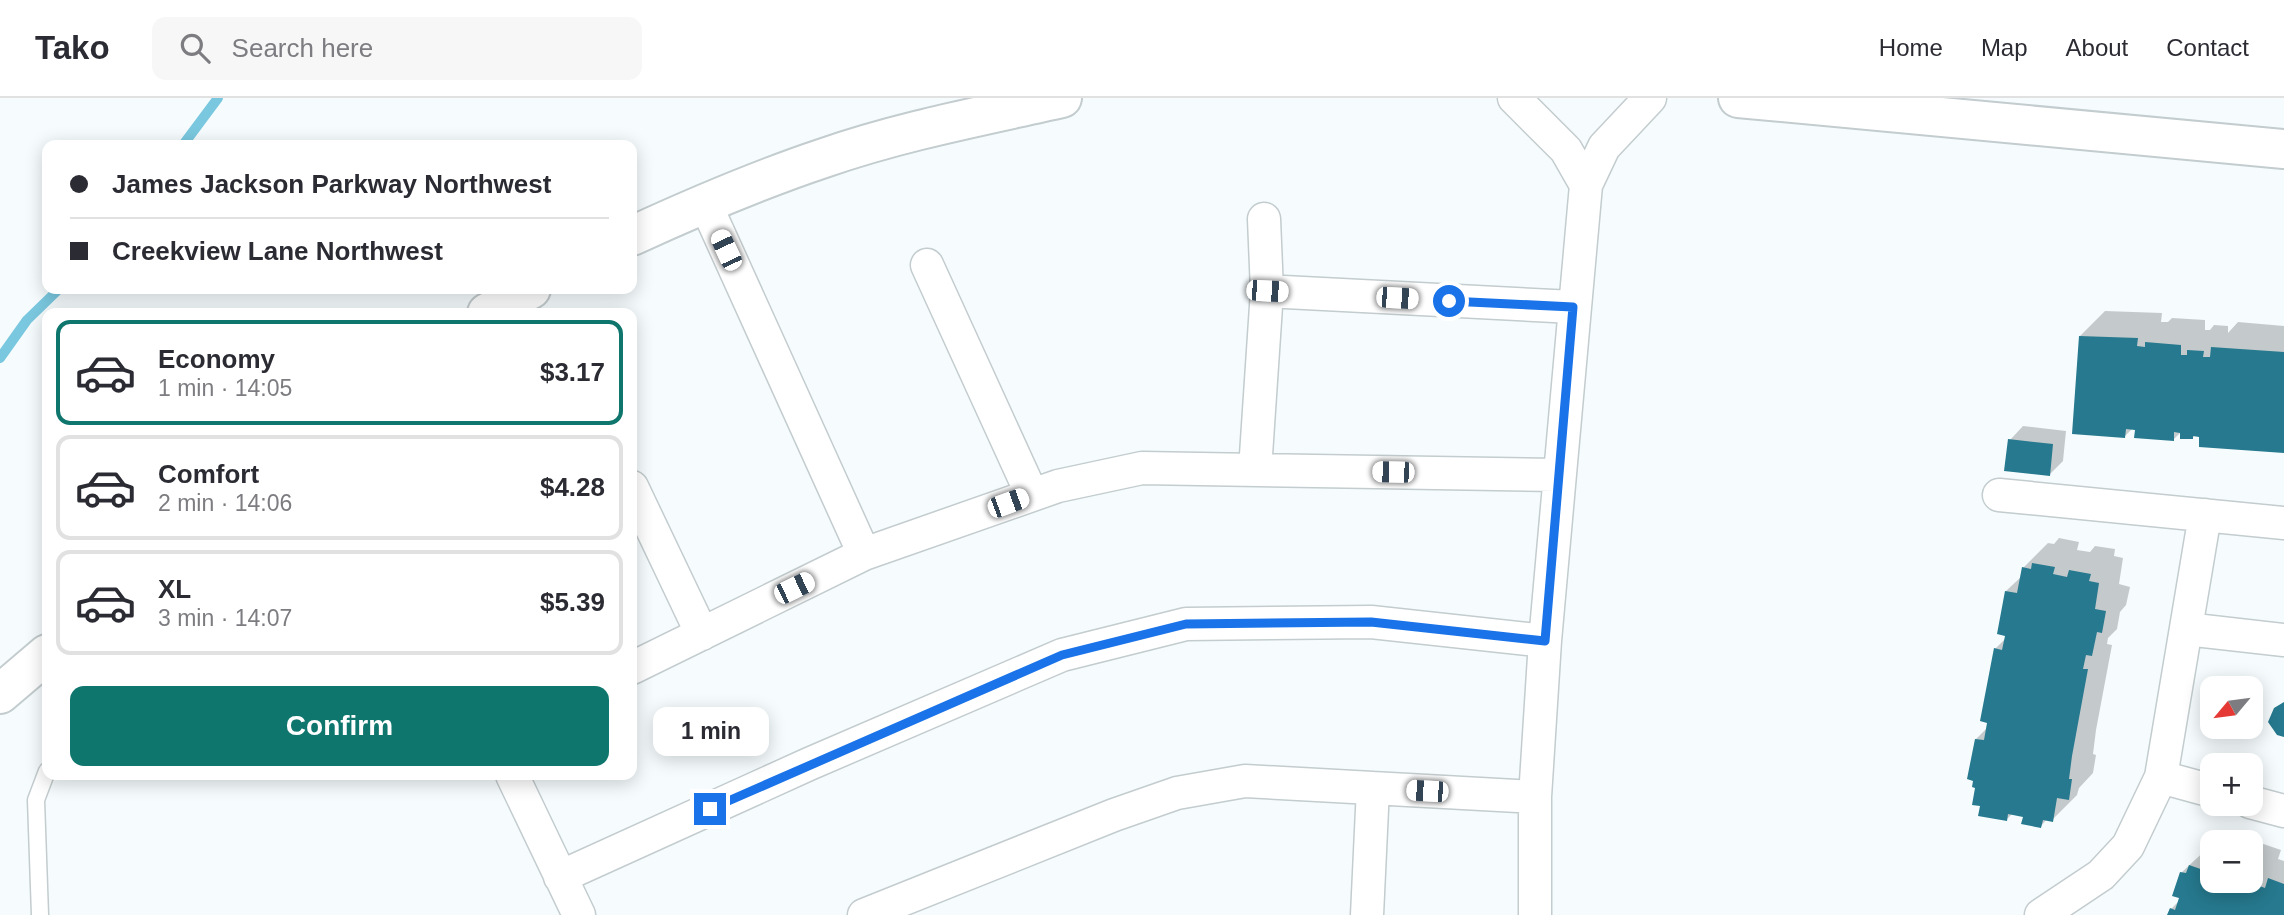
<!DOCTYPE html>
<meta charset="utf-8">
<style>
:root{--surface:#fff;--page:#f7f7f7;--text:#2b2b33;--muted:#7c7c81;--line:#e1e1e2;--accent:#0f766e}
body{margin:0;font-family:Helvetica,sans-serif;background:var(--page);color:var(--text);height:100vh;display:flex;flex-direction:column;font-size:26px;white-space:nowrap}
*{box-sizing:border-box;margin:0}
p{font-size:23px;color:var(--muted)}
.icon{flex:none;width:38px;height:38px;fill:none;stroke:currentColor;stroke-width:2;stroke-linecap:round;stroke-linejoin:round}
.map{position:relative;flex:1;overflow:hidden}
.details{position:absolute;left:42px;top:210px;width:595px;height:472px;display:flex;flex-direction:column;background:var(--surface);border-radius:14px;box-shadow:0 4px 18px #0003}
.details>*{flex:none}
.hud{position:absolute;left:42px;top:42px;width:595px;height:154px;border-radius:14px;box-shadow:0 4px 18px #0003;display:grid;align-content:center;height:154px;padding:0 28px;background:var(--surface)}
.needle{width:46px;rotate:241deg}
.controls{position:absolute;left:2200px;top:578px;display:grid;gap:14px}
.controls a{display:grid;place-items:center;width:63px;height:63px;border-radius:14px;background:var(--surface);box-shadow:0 4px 18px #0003;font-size:35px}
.end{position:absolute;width:32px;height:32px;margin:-16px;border:9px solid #1a73e8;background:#fff;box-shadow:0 0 0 4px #fff}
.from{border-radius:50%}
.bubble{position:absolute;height:49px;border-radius:14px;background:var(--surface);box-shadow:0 4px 18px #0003;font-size:23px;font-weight:800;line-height:49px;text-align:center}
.car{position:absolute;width:21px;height:42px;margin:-21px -10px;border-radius:9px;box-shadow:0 0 5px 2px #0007;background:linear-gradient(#fff 24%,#345 0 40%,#fff 0 76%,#345 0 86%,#fff 0)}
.hud b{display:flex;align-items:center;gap:24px;height:66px;font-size:26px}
.hud b+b{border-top:2px solid var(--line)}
.hud i{width:18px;height:18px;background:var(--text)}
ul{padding:12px 0 0;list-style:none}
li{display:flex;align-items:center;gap:21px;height:105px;margin:0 14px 10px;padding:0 14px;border:4px solid var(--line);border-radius:14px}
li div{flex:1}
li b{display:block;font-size:26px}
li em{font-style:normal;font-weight:800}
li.selected{border-color:var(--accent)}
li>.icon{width:63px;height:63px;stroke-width:1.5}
.button{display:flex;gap:14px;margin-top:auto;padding:14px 28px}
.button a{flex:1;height:80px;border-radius:14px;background:var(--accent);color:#fff;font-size:28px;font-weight:800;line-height:80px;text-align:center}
header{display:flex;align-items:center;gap:42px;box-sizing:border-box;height:98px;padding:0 35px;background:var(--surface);border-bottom:2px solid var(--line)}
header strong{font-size:33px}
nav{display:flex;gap:38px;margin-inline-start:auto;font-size:24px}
.search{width:490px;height:63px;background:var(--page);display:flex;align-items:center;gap:18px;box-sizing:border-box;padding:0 24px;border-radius:14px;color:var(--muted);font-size:26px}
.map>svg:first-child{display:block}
</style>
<header>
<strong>Tako</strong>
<div class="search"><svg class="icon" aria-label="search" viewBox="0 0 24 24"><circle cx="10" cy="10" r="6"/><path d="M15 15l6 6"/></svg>Search here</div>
<nav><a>Home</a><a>Map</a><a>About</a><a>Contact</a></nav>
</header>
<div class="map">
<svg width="2284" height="817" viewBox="0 0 2284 817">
<rect width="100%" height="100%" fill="#f6fcfe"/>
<path fill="#0003" d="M2105 213 2162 215 2161 224H2168L2172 220 2205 222V232H2210L2214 227 2228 228V235L2238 224 2284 228V353L2201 337H2196L2192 340 2182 333 2173 342 2133 330 2125 338 2080 238Z
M2023 328 2066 333 2063 363 2049 377 2010 342Z
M2059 440 2079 444 2077 452 2090 454 2095 448 2115 451 2114 458 2123 460 2119 486 2130 489 2126 507 2120 514 2117 531 2108 540 2107 546 2112 547 2096 632 2093 656 2096 657 2093 675 2079 690 2077 697 2052 722 2047 721 2041 728 2025 717 2013 715 2006 722 1982 706 1977 688 1976 641 1987 630 1995 551 2006 540V493L2022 478 2023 470 2048 445 2054 446Z
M2243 739 2281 752 2278 761 2284 763V817H2169L2171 811 2181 801V775L2212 746V782H2250V744H2238Z"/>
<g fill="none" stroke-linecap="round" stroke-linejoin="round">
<path stroke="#7ac8df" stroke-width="10" d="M183 47 218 0
M0 260 27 222 59 191"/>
</g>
<path fill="#26798e" d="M2079 238 2138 240 2137 248 2145 249V244L2181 247V257H2187V252L2204 253 2203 259H2210L2211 249 2284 254V355L2199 349V339L2193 338V341H2180V335L2174 334V343L2134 340 2135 332 2126 331 2125 340 2072 336Z
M2008 341 2053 346 2050 378 2004 373Z
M2032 465 2055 469 2053 476 2067 479 2069 472 2091 476 2089 483 2099 485 2095 511 2106 513 2102 535 2097 534 2092 558 2086 557 2083 571H2088L2072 658 2069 681H2072L2069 702 2057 700 2053 724 2043 722 2041 730 2021 726 2023 719 2008 716 2007 723 1978 718 1980 708 1972 707 1975 690 1972 689 1973 683 1967 681 1975 641 1984 642 1987 625 1980 623 1994 550 2002 552 2005 538 1997 536 2005 493 2017 495 2022 469 2031 471Z
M2284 604V639L2277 637 2268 624 2274 610Z
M2189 767 2212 775V782H2250V775L2258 777 2254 786 2265 790 2268 780 2284 786V817H2167L2170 810 2175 812 2179 800 2172 798 2180 774 2186 775Z"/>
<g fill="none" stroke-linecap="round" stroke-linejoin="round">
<g stroke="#c3ccce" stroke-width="19">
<path id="lane" d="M40 817 36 702 47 673"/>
</g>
<g stroke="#c3ccce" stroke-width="35">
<path id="street" d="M1514 0 1566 52 1586 87
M705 105 864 456
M927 167 1032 397
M1267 193 1573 209
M1255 372 1267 193 1264 121
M632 389 702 536
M1999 397 2284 425
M2186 531 2284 542
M632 570 864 456 1058 388 1142 370 1558 377
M512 677 579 817
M2161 679 2212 693
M2250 704 2284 713
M560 779 809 666 1062 557 1186 526 1371 524 1545 543
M864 817 1114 717 1177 695 1245 683 1535 699
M1367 817 1373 690
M1535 817V699L1545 543 1586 87 1604 49 1650 0
M2041 817 2101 777 2128 748 2161 679 2205 417"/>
</g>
<g stroke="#c3ccce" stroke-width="42">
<path id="secondary" d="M1738 0 2284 51
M632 138C695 109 758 82 824 60 902 33 982 18 1062 0
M487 215 531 191
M0 596 47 556"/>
</g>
<use href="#lane" stroke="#fff" stroke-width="16"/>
<use href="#street" stroke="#fff" stroke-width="32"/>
<use href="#secondary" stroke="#fff" stroke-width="38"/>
</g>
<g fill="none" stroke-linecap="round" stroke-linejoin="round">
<path stroke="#1a73e8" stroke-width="9" d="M710 711 1062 557 1186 526 1371 524 1545 543 1573 209 1449 203"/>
</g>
</svg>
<div class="controls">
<a><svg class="needle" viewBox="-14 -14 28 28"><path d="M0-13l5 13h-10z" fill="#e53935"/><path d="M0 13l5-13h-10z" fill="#7c7c81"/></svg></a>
<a>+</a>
<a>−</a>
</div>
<i class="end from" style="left:1449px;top:203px"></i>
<i class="end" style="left:710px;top:711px"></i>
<div class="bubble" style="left:653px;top:609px;width:116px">1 min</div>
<i class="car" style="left:726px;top:152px;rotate:335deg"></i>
<i class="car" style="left:1267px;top:193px;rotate:93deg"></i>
<i class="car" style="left:1397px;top:200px;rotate:93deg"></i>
<i class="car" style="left:1393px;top:374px;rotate:271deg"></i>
<i class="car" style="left:1008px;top:405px;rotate:70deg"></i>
<i class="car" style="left:794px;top:490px;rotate:64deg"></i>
<i class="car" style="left:1427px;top:693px;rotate:273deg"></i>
<div class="hud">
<b><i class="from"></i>James Jackson Parkway Northwest</b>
<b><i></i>Creekview Lane Northwest</b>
</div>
<section class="details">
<ul>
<li class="selected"><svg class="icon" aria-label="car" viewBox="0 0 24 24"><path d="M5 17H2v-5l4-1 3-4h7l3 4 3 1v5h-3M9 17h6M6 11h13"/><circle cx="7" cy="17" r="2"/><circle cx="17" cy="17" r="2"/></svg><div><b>Economy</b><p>1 min · 14:05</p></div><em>$3.17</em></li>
<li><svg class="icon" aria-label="car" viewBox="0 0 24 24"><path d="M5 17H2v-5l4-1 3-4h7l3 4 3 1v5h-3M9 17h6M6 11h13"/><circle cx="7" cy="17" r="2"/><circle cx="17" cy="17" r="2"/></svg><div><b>Comfort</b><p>2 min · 14:06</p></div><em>$4.28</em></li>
<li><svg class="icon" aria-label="car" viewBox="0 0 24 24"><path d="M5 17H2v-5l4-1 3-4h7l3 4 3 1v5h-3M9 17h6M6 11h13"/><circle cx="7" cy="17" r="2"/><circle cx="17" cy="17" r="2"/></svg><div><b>XL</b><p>3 min · 14:07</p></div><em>$5.39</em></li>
</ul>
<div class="button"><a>Confirm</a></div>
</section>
</div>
